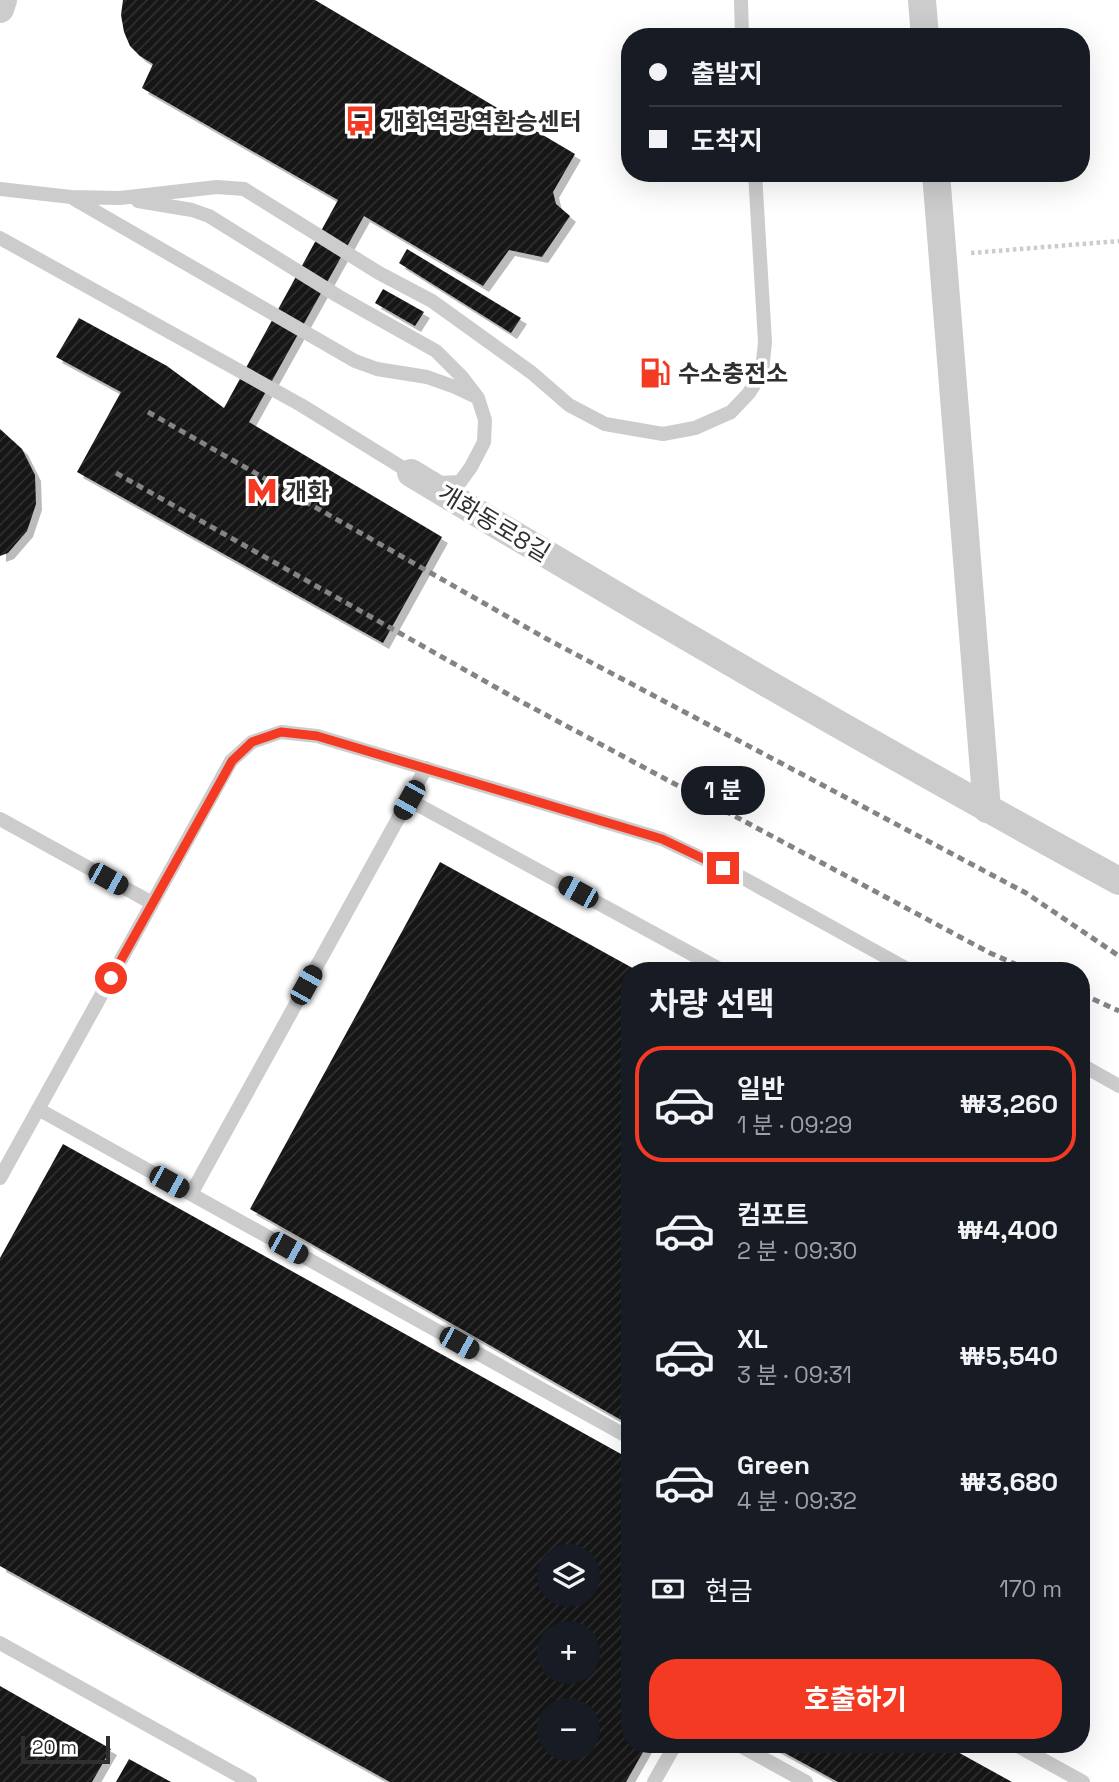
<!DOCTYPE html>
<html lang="ko">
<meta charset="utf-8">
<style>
:root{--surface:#171b24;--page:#20242c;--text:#f1f3f6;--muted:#9ea1a6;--line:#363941;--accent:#f53a23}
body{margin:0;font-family:"Space Grotesk","Noto Sans KR",sans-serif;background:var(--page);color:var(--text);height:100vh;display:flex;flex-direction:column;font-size:26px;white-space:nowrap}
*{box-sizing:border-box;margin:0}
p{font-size:23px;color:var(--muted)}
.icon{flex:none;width:38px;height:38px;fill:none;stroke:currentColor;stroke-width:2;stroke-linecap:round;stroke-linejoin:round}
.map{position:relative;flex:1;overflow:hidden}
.details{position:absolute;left:621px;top:962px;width:469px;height:791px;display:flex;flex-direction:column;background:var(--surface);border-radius:28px;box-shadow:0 7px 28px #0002}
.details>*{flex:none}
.top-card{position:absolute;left:621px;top:28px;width:469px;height:154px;border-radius:28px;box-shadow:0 7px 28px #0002;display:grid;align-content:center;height:154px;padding:0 28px;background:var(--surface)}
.controls{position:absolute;left:537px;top:1544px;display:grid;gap:14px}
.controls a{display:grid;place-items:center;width:63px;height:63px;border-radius:50%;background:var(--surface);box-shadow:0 7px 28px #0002;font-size:35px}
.scale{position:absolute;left:21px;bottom:18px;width:89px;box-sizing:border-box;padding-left:7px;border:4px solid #2f2f2f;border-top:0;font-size:19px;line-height:24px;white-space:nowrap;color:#2f2f2f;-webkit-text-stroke:5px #fff;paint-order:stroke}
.end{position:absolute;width:32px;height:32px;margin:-16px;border:9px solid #f53a23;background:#fff;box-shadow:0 0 0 4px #fff}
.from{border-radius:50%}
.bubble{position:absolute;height:49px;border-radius:24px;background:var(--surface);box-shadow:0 7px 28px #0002;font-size:23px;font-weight:700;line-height:49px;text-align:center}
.car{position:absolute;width:21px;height:42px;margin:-21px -10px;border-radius:9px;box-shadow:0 0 5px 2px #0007;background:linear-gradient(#222 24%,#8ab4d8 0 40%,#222 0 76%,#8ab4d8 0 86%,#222 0)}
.top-card b{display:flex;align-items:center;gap:24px;height:66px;font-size:26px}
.top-card b+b{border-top:2px solid var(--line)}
.top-card i{width:18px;height:18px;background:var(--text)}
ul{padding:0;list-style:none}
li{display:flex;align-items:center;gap:21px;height:116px;margin:0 14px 10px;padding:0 14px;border:4px solid transparent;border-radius:28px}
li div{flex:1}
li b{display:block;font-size:26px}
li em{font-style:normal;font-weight:700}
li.selected{border-color:var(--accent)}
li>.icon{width:63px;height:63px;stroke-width:1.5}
h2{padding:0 28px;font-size:32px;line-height:84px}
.pay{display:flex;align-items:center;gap:18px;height:77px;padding:0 28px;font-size:26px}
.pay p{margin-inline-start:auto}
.primary-button{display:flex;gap:14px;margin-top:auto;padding:14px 28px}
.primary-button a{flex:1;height:80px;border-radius:28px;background:var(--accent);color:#fff;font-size:28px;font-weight:700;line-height:80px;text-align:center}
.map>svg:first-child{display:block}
</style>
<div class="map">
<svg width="1119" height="1782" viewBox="0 0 1119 1782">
<defs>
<pattern id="building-hatch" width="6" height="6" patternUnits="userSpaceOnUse" patternTransform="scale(1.75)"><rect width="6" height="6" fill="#161616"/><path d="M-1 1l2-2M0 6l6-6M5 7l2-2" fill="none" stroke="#303030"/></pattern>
<filter id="shadow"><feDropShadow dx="6" dy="6" stdDeviation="0" flood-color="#0004"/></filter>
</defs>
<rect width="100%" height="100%" fill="#fff"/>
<path fill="url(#building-hatch)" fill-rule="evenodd" filter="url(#shadow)" d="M123 0H315L575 154 553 192 556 204 570 216 542 257 509 250 483 286 364 216 249 422 442 537 383 643 77 472 121 392 56 357 79 318 167 366 224 408 338 200 142 88 153 64 140 56 130 46 124 32 121 15Z
M407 249 521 318 511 333 399 263Z
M383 289 424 312 415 326 375 303Z
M0 429 22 449 35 475 36 504 27 531 8 553 0 556Z
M440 862 638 971H630V1425L250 1209Z
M63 1144 630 1459V1745H647L626 1782H390L0 1566V1258ZM550 1556H588V1594H550ZM550 1633H588V1671H550ZM550 1710H588V1748H550Z
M0 1686 111 1749 92 1782H0Z
M770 1745H945L1012 1782H838Z
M129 1759 171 1782H116Z"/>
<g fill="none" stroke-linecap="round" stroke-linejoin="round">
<path stroke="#ccc" stroke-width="4.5" stroke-dasharray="3.5 3.5" stroke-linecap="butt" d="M971 253 1119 241"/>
<path stroke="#ccc" stroke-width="14" d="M741 0 742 37
M0 189 71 197 120 198 217 187 244 189 379 273 432 301 532 373 569 405 605 424 663 434 695 428 731 412 749 393 762 372 765 342 755 173
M74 199 355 361 377 369 427 377 455 387 474 396
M138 201 192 210 209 216 338 296 436 351 462 377 478 398 485 420 484 442 471 467 460 482 437 483
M0 238 301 405 411 473
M409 800 723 971
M0 819 152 903
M1082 1065 1119 1086
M38 1109 630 1438
M0 1178 231 761 252 742 281 732 317 736 662 839 743 878 911 971
M191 1194 426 768
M0 1643 250 1782
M739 1745 806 1782
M1016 1745 1083 1782
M654 1782 675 1745"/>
<path stroke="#ccc" stroke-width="28" d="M922 0 925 37
M0 9 3 0
M936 173 987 809
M411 473C644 614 880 750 1119 881"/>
<path stroke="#848484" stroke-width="5" stroke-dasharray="7 5" stroke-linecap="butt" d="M148 412 545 638 1026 893 1119 956
M116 473 520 701 990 953 1031 971
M1082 994 1119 1011"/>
</g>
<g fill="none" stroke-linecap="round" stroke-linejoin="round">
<path stroke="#f53a23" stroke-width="9" d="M111 978 232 761 252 742 281 732 317 736 662 839 723 868"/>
</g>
<defs>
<g id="bus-bare" transform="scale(2.415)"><path d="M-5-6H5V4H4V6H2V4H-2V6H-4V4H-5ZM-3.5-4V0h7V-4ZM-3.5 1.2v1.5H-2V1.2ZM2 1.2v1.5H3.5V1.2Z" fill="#f53a23" stroke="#fff" stroke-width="2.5" paint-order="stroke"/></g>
<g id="fuel-bare" transform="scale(2.415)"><path d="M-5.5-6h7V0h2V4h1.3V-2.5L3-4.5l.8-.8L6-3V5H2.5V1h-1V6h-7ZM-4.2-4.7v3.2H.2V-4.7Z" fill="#f53a23" stroke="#fff" stroke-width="2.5" paint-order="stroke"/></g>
<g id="metro-bare" transform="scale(2.415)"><path d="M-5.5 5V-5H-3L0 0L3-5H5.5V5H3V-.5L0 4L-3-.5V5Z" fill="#f53a23" stroke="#fff" stroke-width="2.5" paint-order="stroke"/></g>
</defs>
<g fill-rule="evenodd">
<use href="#bus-bare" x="360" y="121"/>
<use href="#fuel-bare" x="655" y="373"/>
<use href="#metro-bare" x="262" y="491"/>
</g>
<g text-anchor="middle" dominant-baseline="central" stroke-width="7" stroke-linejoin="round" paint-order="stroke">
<g font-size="24" font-weight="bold" fill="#2f2f2f" stroke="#fff" text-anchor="start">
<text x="383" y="121">개화역광역환승센터</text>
<text x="678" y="373">수소충전소</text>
<text x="285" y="491">개화</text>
</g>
<g font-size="24" fill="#2f2f2f" stroke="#fff">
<text transform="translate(494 523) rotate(31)">개화동로8길</text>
</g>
</g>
</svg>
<div class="controls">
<a><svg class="icon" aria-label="layers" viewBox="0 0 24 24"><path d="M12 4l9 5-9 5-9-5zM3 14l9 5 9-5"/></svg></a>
<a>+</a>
<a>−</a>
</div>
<div class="scale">20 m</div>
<i class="end from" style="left:111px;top:978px"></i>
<i class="end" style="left:723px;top:868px"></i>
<div class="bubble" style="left:681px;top:766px;width:84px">1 분</div>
<i class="car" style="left:409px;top:800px;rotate:209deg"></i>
<i class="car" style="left:108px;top:879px;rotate:119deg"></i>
<i class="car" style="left:578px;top:892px;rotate:299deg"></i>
<i class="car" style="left:306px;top:985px;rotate:29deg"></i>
<i class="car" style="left:169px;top:1182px;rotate:119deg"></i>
<i class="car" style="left:288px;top:1248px;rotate:119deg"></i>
<i class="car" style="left:459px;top:1343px;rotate:119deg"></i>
<div class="top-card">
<b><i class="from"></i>출발지</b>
<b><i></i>도착지</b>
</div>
<section class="details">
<h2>차량 선택</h2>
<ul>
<li class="selected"><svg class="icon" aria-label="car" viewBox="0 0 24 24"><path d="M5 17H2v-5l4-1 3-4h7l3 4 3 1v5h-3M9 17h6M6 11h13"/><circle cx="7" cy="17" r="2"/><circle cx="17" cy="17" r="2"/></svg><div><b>일반</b><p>1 분 · 09:29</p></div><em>₩3,260</em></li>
<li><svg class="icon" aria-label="car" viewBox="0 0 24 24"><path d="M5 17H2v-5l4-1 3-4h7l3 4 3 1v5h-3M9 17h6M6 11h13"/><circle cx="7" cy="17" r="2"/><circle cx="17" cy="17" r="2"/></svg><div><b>컴포트</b><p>2 분 · 09:30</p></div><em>₩4,400</em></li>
<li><svg class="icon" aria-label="car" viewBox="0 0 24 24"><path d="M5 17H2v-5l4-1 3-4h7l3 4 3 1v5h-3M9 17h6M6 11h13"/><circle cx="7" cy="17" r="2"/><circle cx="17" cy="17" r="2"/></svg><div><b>XL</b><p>3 분 · 09:31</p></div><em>₩5,540</em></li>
<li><svg class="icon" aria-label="car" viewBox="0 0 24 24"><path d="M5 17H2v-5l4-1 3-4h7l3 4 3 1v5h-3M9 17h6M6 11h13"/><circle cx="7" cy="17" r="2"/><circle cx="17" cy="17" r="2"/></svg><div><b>Green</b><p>4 분 · 09:32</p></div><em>₩3,680</em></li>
</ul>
<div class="pay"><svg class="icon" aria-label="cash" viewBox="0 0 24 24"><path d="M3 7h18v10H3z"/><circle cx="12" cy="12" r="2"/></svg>현금<p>170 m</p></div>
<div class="primary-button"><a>호출하기</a></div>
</section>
</div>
